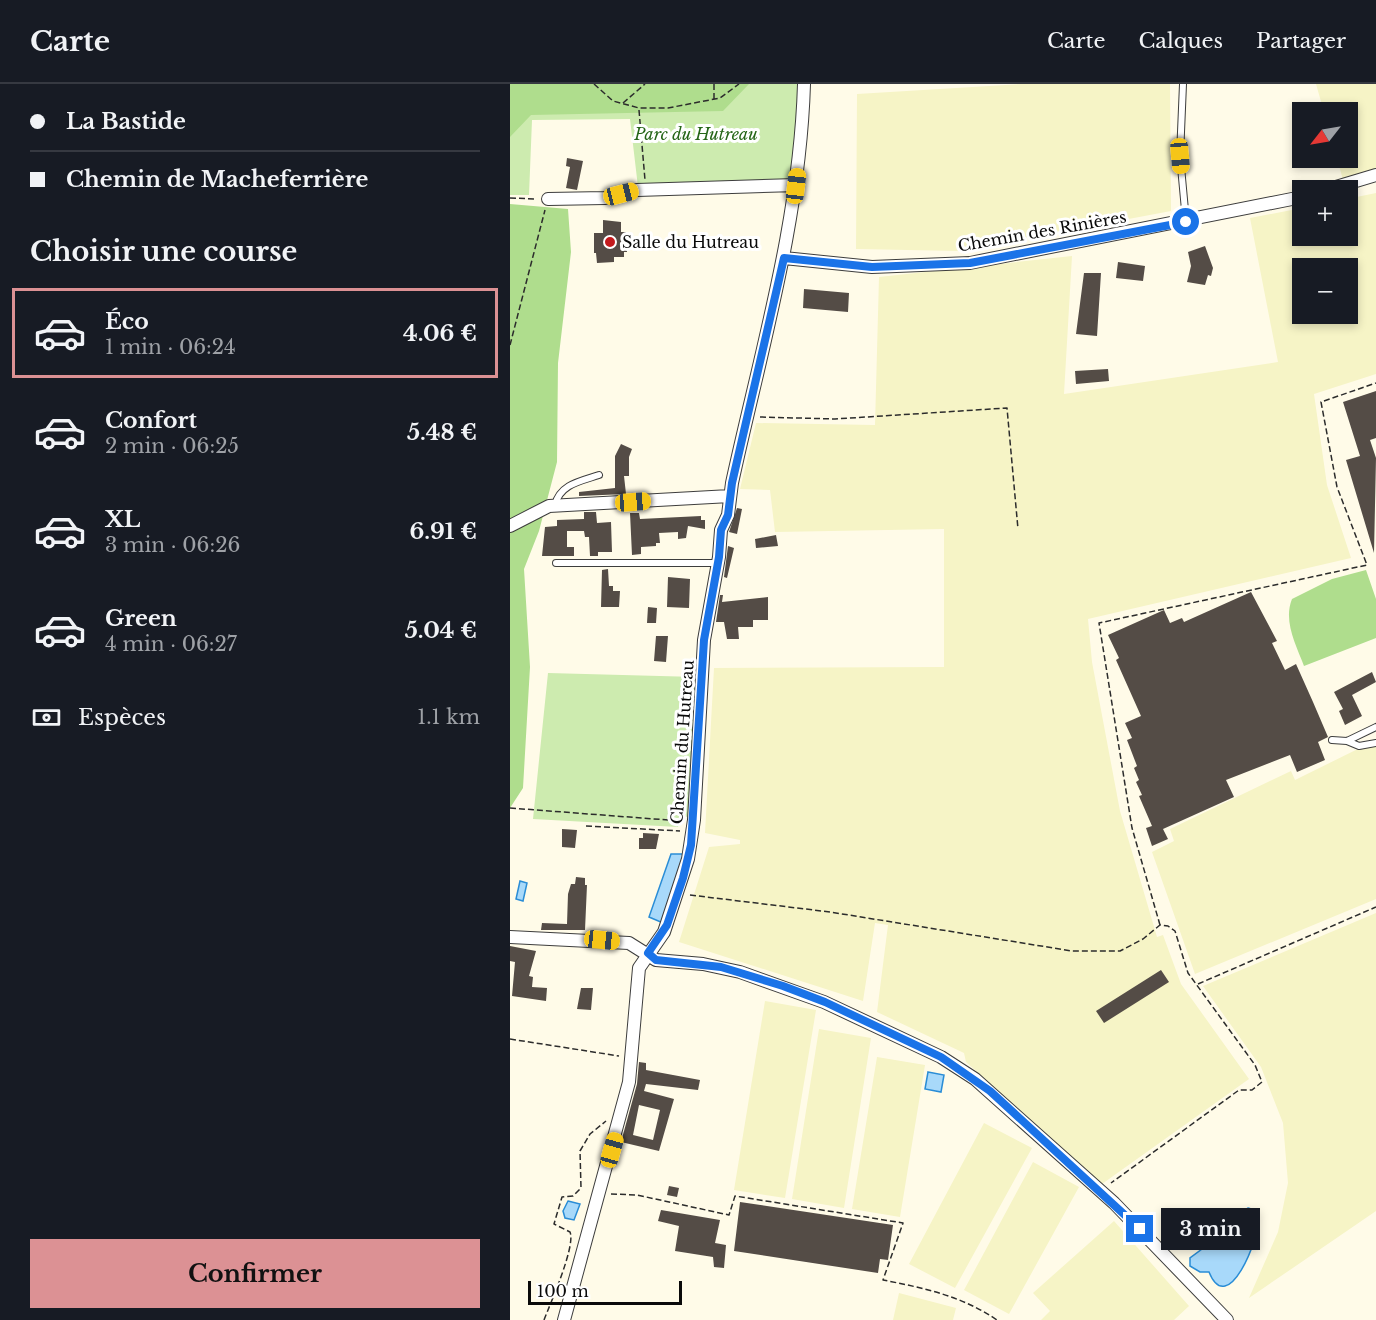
<!DOCTYPE html>
<html lang="fr">
<meta charset="utf-8">
<style>
:root{--surface:#171b24;--page:#242831;--text:#f1f3f6;--muted:#9ea1a6;--line:#363941;--accent:#dc9194}
body{margin:0;font-family:"Libre Baskerville",serif;background:var(--page);color:var(--text);height:100vh;display:flex;flex-direction:column;font-size:22px;white-space:nowrap}
*{box-sizing:border-box;margin:0}
p{font-size:20px;color:var(--muted)}
.icon{flex:none;width:33px;height:33px;fill:none;stroke:currentColor;stroke-width:2;stroke-linecap:round;stroke-linejoin:round}
.map{position:relative;flex:1;overflow:hidden}
.sheet{display:flex;flex-direction:column;background:var(--surface);width:510px}
.sheet>*{flex:none}
.hud{display:grid;align-content:center;height:132px;padding:0 30px;background:var(--surface)}
.needle{width:39px;rotate:239deg}
.fabs{position:absolute;left:782px;top:18px;display:grid;gap:12px}
.fabs a{display:grid;place-items:center;width:66px;height:66px;border-radius:0px;background:var(--surface);box-shadow:0 3px 9px #0003;font-size:30px}
.scale{position:absolute;left:18px;bottom:15px;width:154px;box-sizing:border-box;padding-left:6px;border:3px solid #0a0a0a;border-top:0;font-size:16px;line-height:21px;white-space:nowrap;color:#0a0a0a;-webkit-text-stroke:4px #fff;paint-order:stroke}
.end{position:absolute;width:27px;height:27px;margin:-14px;border:8px solid #1a73e8;background:#fff;box-shadow:0 0 0 3px #fff}
.from{border-radius:50%}
.bubble{position:absolute;height:42px;border-radius:0px;background:var(--surface);box-shadow:0 3px 9px #0003;font-size:20px;font-weight:700;line-height:42px;text-align:center}
.car{position:absolute;width:18px;height:36px;margin:-18px -9px;border-radius:8px;box-shadow:0 0 4px 2px #0007;background:linear-gradient(#f5c518 24%,#345 0 40%,#f5c518 0 76%,#345 0 86%,#f5c518 0)}
.hud b{display:flex;align-items:center;gap:21px;height:57px;font-size:22px}
.hud b+b{border-top:2px solid var(--line)}
.hud i{width:15px;height:15px;background:var(--text)}
ul{padding:0;list-style:none}
li{display:flex;align-items:center;gap:18px;height:90px;margin:0 12px 9px;padding:0 18px;border:3px solid transparent;border-radius:0px}
li div{flex:1}
li b{display:block;font-size:22px}
li em{font-style:normal;font-weight:700}
li.current{border-color:var(--accent)}
li>.icon{width:54px;height:54px;stroke-width:1.5}
h2{padding:0 30px;font-size:27px;line-height:72px}
.pay{display:flex;align-items:center;gap:15px;height:66px;padding:0 30px;font-size:22px}
.pay p{margin-inline-start:auto}
.primary-button{display:flex;gap:12px;margin-top:auto;padding:12px 30px}
.primary-button a{flex:1;height:69px;border-radius:0px;background:var(--accent);color:#111;font-size:24px;font-weight:700;line-height:69px;text-align:center}
header{display:flex;align-items:center;gap:36px;box-sizing:border-box;height:84px;padding:0 30px;background:var(--surface);border-bottom:2px solid var(--line)}
header strong{font-size:28px}
nav{display:flex;gap:33px;margin-inline-start:auto;font-size:21px}
main{display:flex;flex:1;min-height:0}
.map>svg:first-child{display:block}
</style>
<header>
<strong>Carte</strong>
<nav><a>Carte</a><a>Calques</a><a>Partager</a></nav>
</header>
<main>
<section class="sheet">
<div class="hud">
<b><i class="from"></i>La Bastide</b>
<b><i></i>Chemin de Macheferrière</b>
</div>
<h2>Choisir une course</h2>
<ul>
<li class="current"><svg class="icon" aria-label="car" viewBox="0 0 24 24"><path d="M5 17H2v-5l4-1 3-4h7l3 4 3 1v5h-3M9 17h6M6 11h13"/><circle cx="7" cy="17" r="2"/><circle cx="17" cy="17" r="2"/></svg><div><b>Éco</b><p>1 min · 06:24</p></div><em>4.06 €</em></li>
<li><svg class="icon" aria-label="car" viewBox="0 0 24 24"><path d="M5 17H2v-5l4-1 3-4h7l3 4 3 1v5h-3M9 17h6M6 11h13"/><circle cx="7" cy="17" r="2"/><circle cx="17" cy="17" r="2"/></svg><div><b>Confort</b><p>2 min · 06:25</p></div><em>5.48 €</em></li>
<li><svg class="icon" aria-label="car" viewBox="0 0 24 24"><path d="M5 17H2v-5l4-1 3-4h7l3 4 3 1v5h-3M9 17h6M6 11h13"/><circle cx="7" cy="17" r="2"/><circle cx="17" cy="17" r="2"/></svg><div><b>XL</b><p>3 min · 06:26</p></div><em>6.91 €</em></li>
<li><svg class="icon" aria-label="car" viewBox="0 0 24 24"><path d="M5 17H2v-5l4-1 3-4h7l3 4 3 1v5h-3M9 17h6M6 11h13"/><circle cx="7" cy="17" r="2"/><circle cx="17" cy="17" r="2"/></svg><div><b>Green</b><p>4 min · 06:27</p></div><em>5.04 €</em></li>
</ul>
<div class="pay"><svg class="icon" aria-label="cash" viewBox="0 0 24 24"><path d="M3 7h18v10H3z"/><circle cx="12" cy="12" r="2"/></svg>Espèces<p>1.1 km</p></div>
<div class="primary-button"><a>Confirmer</a></div>
</section>
<div class="map">
<svg width="866" height="1236" viewBox="0 0 866 1236">
<rect width="100%" height="100%" fill="#fffbe8"/>
<path fill="#f6f4c6" fill-rule="evenodd" d="M511 0H660L661 127 449 167 346 165 347 10Z
M806 0H866V84L833 96 827 74H837V28H814Z
M866 109V290L804 310 817 401 841 474 578 535 582 578 610 727 647 853 653 851 671 900 739 995 592 1100 456 978 454 969 367 928 378 841 365 839 353 917 169 858 199 763 230 760V756L195 749 204 584 434 583V445L265 448 260 406 230 405 246 339 365 341 369 193 562 172 554 310 768 278 740 134 792 124V152H837V115ZM792 184H837V230H792Z
M866 656V815L685 890 642 768 664 757 660 745 781 687 785 696Z
M866 829V1127L739 1214 768 1148 778 1099 773 1039 751 983 693 902Z
M255 917 306 926 275 1114 224 1106Z
M309 945 361 954 334 1124 282 1115Z
M367 973 415 981 390 1133 342 1125Z
M474 1039 522 1064 445 1204 399 1180Z
M523 1078 569 1103 499 1230 454 1206Z
M604 1137 679 1222 664 1236H531L540 1227 523 1209Z
M389 1209 446 1224 443 1236H383Z"/>
<path fill="#cdebaf" d="M0 0H289L283 99 128 103 120 35 22 36 19 111H0Z
M38 589 187 593V606L180 612 179 620 186 629 179 733 170 732 168 743 23 735Z"/>
<path fill="#afdd8d" d="M0 0H239L213 27 21 31 0 53Z
M0 120 58 125 61 168 48 279 47 378 29 447 14 485 20 583 13 704 0 724Z
M856 486 866 515V554L794 582C786 561 773 537 782 515L822 495Z"/>
<path fill="#a8d9fa" stroke="#2a8dd6" stroke-width="1.5" d="M161 770H174L153 839 139 833Z
M10 797 17 799 13 817 6 815Z
M418 988 434 991 431 1008 415 1005Z
M58 1117 70 1120 64 1136 55 1134 53 1127Z
M738 1124 745 1126C746 1129 748 1132 748 1135 750 1153 718 1235 699 1188H690L680 1182V1174L711 1151 724 1132Z"/>
<path fill="#544c46" fill-rule="evenodd" d="M57 74 73 77 67 106 56 104 60 83 56 82Z
M93 136 111 138V148H116L117 168H114V173H104V178L87 179 86 169H84V149H93Z
M695 162 703 184 701 192 698 191 695 201 677 198 681 182 678 168Z
M608 178 635 182 633 197 606 194Z
M574 189H591L587 252 566 250Z
M294 205 339 209 338 228 293 224Z
M598 285 599 297 566 300 565 287Z
M866 307V354L860 356 866 374 864 469 836 376 850 372 833 318Z
M111 360 122 365 119 373V392H114L116 410 69 412V408L105 404V372Z
M227 424 232 425 227 450 219 448Z
M74 428H86L87 439 101 438 102 468H88V472H80L79 453H75L74 447H57V463H64V472H32L35 443 47 442V436L74 435Z
M120 429H129L130 435 191 432V436H195V445L178 442 176 454 168 455V448L149 449 150 459H146V462L131 463V470L122 471Z
M266 451 268 462 246 464 245 455Z
M218 462 224 464 217 494 214 493Z
M98 485 99 502H103V507H110L109 523H91L92 486Z
M158 493 180 495 179 524 157 523Z
M741 508 767 557 762 559 775 586 786 580 803 618 818 653 808 658 815 676 787 688 780 671 716 696 724 713 653 745 658 755 642 762 636 744 642 742 629 712 632 711 626 698 629 696 624 684 627 682 617 656 622 654 615 639 631 632 606 576 609 574 598 551 654 526 660 539 672 534 674 538Z
M210 511H213L212 518 258 513V536H243V543H228L229 555H217L214 538H206Z
M138 523 147 524 146 539H137Z
M146 552H158L156 578 144 577Z
M862 588 866 598 842 611 852 632 835 641 829 627 833 625 824 608Z
M52 745 67 746 65 764 52 763Z
M133 749 149 750 146 765H129V754H133Z
M66 793 75 794V801H77L75 846H31L32 839 57 840 58 810 61 800H65Z
M0 862 26 867 19 892 23 893 22 903 37 904 36 917 2 912 5 878 0 877Z
M651 886 659 898 594 939 586 927Z
M71 904H83L81 926 67 925Z
M129 978 136 979V986L190 996 188 1006 136 1000 134 1007 164 1015 149 1067 111 1058 127 1000ZM129 1021 150 1026 143 1056 123 1051Z
M159 1102 169 1104 167 1113 157 1111Z
M230 1118 383 1141 378 1176 370 1175 368 1189 224 1167Z
M151 1126 210 1136 205 1159 216 1161 214 1184 204 1183 203 1173 165 1167 169 1142 148 1137Z"/>
<g fill="none" stroke-linecap="round" stroke-linejoin="round">
<g stroke="#3d3d3d" stroke-width="8">
<path id="lane" d="M673 0 670 72 676 137
M45 421C50 400 71 397 89 391
M46 479H206
M822 656 837 657 866 643
M837 657 849 662 866 659"/>
</g>
<g stroke="#3d3d3d" stroke-width="14">
<path id="street" d="M816 106 866 91
M38 115 95 114 127 106 286 101
M274 174 362 183 460 179 792 113
M0 442 39 422 220 412
M0 853 119 859 146 876 193 880 230 888 314 918 431 973 465 995 604 1119 717 1236
M54 1236 119 998 129 884 154 848 178 775 184 736 194 556 209 473 211 446 218 431 222 399C251 266 290 136 294 0"/>
</g>
<path stroke="#2c2c2c" stroke-width="1.5" stroke-dasharray="6 3" stroke-linecap="butt" d="M84 0 103 17 129 24H158L210 14 229 0
M204 0V15
M113 19 135 0
M129 26 135 96
M0 114 26 115
M0 261 35 126
M250 333 325 335 497 324 508 445
M0 724 171 737
M76 742 170 747
M180 811 320 828 562 867H610L633 855 650 841 658 842 665 847 678 889 745 981 752 998 742 1006H729L601 1099
M650 841 622 744 589 539 857 481 827 403 811 318 866 299
M688 900 866 823
M0 955 109 972
M101 1110 127 1111 219 1131 225 1112 393 1139 373 1196C414 1204 452 1212 487 1236
M34 1236C40 1220 66 1162 60 1148L44 1140 52 1113 63 1112 71 1104 70 1067 80 1050 96 1037"/>
<use href="#lane" stroke="#fff" stroke-width="6"/>
<use href="#street" stroke="#fff" stroke-width="12"/>
</g>
<g fill="none" stroke-linecap="round" stroke-linejoin="round">
<path stroke="#1a73e8" stroke-width="8" d="M630 1145 480 1007 431 973 315 918 273 902 211 883 146 876 138 869 157 841 173 794 181 761 194 556 209 473 211 446 218 431 222 399 274 174 362 183 460 179 676 138"/>
</g>
<circle fill="#c31a1d" stroke="#fff" stroke-width="2" cx="100" cy="158" r="6"/>
<g text-anchor="middle" dominant-baseline="central" stroke-width="6" stroke-linejoin="round" paint-order="stroke">
<g font-size="16" font-style="italic" fill="#256517" stroke="#fff">
<text x="186" y="50">Parc du Hutreau</text>
</g>
<g font-size="16" fill="#0a0a0a" stroke="#fff">
<text transform="translate(532 147) rotate(-10)">Chemin des Rinières</text>
<text transform="translate(172 658) rotate(-86)">Chemin du Hutreau</text>
</g>
<g font-size="16" fill="#0a0a0a" stroke="#fff" text-anchor="start">
<text x="112" y="158">Salle du Hutreau</text>
</g>
</g>
</svg>
<div class="fabs">
<a><svg class="needle" viewBox="-14 -14 28 28"><path d="M0-13l5 13h-10z" fill="#e53935"/><path d="M0 13l5-13h-10z" fill="#9ea1a6"/></svg></a>
<a>+</a>
<a>−</a>
</div>
<div class="scale">100 m</div>
<i class="end from" style="left:676px;top:138px"></i>
<i class="end" style="left:630px;top:1145px"></i>
<div class="bubble" style="left:651px;top:1124px;width:99px">3 min</div>
<i class="car" style="left:670px;top:72px;rotate:175deg"></i>
<i class="car" style="left:286px;top:102px;rotate:7deg"></i>
<i class="car" style="left:111px;top:110px;rotate:76deg"></i>
<i class="car" style="left:123px;top:418px;rotate:86deg"></i>
<i class="car" style="left:92px;top:856px;rotate:96deg"></i>
<i class="car" style="left:102px;top:1066px;rotate:16deg"></i>
</div>
</main>
